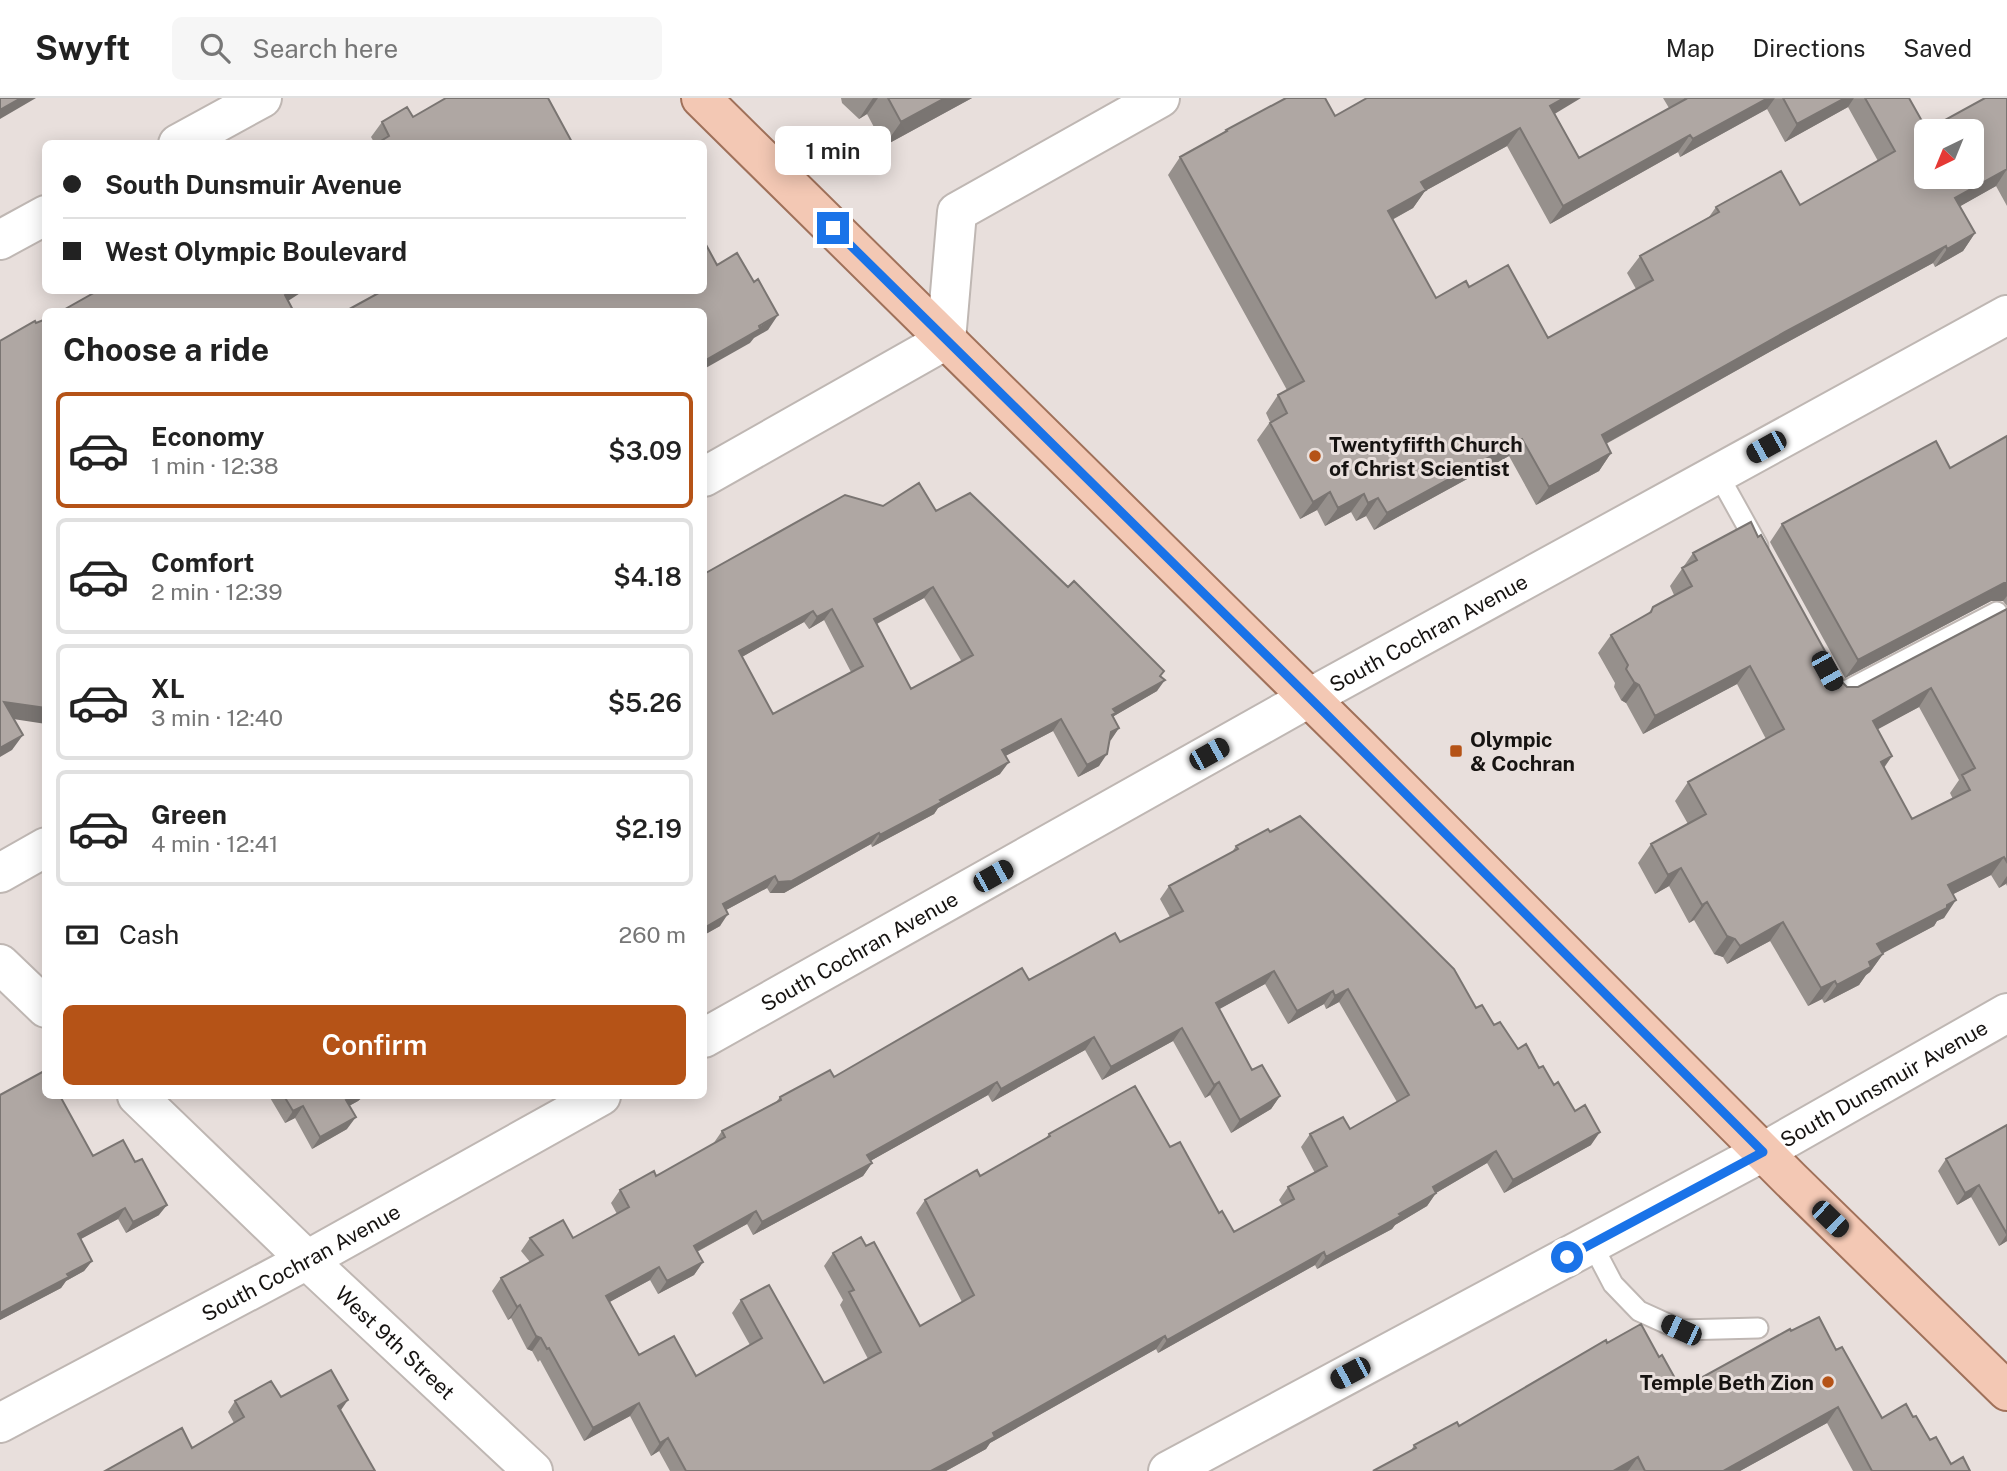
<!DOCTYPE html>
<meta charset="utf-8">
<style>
:root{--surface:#fff;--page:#f6f6f6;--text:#222;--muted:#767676;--line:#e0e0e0;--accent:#b55317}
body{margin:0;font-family:"Public Sans",sans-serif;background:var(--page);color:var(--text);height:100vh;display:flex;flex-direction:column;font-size:26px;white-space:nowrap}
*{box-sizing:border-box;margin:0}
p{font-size:23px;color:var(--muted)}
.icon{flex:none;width:38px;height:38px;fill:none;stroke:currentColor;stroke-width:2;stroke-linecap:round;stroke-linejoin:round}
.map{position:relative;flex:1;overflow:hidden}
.panel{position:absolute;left:42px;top:210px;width:665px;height:791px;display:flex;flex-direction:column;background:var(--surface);border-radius:10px;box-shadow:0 4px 18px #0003}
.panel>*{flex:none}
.top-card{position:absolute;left:42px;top:42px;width:665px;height:154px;border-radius:10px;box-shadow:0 4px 18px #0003;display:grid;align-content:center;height:154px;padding:0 21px;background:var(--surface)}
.needle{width:46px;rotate:223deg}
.fabs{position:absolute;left:1914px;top:21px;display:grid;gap:14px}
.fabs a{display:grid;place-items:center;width:70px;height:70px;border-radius:10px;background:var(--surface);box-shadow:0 4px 18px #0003;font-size:35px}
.end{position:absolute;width:32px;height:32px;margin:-16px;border:9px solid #1a73e8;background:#fff;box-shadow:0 0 0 4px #fff}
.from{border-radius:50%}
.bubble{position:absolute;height:49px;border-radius:10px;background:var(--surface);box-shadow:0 4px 18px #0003;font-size:23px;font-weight:600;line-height:49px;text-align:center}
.car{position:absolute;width:21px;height:42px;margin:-21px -10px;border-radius:9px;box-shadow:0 0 5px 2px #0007;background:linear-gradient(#222 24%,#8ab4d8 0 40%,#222 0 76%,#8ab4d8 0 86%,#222 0)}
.top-card b{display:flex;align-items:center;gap:24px;height:66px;font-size:26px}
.top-card b+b{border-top:2px solid var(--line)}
.top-card i{width:18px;height:18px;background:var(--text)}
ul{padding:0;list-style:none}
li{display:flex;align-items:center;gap:21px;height:116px;margin:0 14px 10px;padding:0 7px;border:4px solid var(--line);border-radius:10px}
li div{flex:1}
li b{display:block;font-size:26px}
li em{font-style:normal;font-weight:600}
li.active{border-color:var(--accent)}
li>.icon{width:63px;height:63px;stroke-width:1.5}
h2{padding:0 21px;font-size:32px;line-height:84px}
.pay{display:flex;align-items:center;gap:18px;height:77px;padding:0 21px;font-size:26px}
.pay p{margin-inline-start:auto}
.primary-button{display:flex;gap:14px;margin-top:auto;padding:14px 21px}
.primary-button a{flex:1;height:80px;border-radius:10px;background:var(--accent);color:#fff;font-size:28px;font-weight:600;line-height:80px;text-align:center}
header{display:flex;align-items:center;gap:42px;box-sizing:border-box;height:98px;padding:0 35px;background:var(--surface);border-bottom:2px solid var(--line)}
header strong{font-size:33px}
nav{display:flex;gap:38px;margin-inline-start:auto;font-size:24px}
.search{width:490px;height:63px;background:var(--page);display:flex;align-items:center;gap:18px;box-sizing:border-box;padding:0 24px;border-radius:10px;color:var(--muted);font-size:26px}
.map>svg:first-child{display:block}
</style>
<header>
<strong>Swyft</strong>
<div class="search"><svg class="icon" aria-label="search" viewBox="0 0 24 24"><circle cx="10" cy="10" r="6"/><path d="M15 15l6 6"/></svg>Search here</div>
<nav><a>Map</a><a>Directions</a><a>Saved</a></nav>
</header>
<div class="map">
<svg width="2007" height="1373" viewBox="0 0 2007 1373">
<rect width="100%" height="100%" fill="#e8dfdc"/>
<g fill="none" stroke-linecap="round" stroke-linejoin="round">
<g stroke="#bfb7b3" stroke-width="23">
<path id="lane" d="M1718 376 1758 448
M1836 588 1840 596 1997 514
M1592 1146 1613 1186 1639 1213 1681 1232 1758 1230"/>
</g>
<g stroke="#bfb7b3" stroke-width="42">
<g id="street">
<path d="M178 46 262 0"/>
<path d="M0 142 46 117"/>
<path d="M704 379 946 242 957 114 1160 0"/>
<path d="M0 775 46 749"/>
<path d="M0 866 46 910"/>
<path id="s1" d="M704 940 1309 600 2007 217"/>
<path id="s2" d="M137 998 307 1162 533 1373"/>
<path id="s3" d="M0 1325 307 1162 601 998"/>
<path id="s4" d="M1168 1373 1763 1054 2007 915"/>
</g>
</g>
<g stroke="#a0715a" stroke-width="42">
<path id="primary" d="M701 0 1356 646 1791 1082 2007 1293"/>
</g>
<use href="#lane" stroke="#fff" stroke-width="19"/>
<use href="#street" stroke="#fff" stroke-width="38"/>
<use href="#primary" stroke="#f3c8b4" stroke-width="38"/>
</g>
<path fill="#96908c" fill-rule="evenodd" d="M841 0H972L884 48 867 16 859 21 842 5Z
M1663 0H1909L1927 32 2007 0V108L1996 88 1960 108 1975 135 1963 153 1935 169 1933 165 1773 252 1606 346 1611 355 1599 373 1536 407 1509 358 1374 432 1366 418 1356 423 1351 414 1325 428 1317 412 1300 421 1257 342 1270 324 1266 315 1278 297 1287 292 1168 77 1180 59 1224 35 1226 32 1335 18 1555 16 1579 60 1669 10ZM1848 9 1878 63 1800 107 1716 109 1709 119 1640 158 1627 175 1636 191 1548 240 1469 189 1436 200 1392 122 1413 110 1425 93 1507 48 1550 126 1678 54 1680 59 1767 11 1785 44Z
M413 19 573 46H375L371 39 382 24Z
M2007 338V508L2003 503H1991L1845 580 1770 444 1782 426 1950 370Z
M883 408 936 413 1161 578 1157 593 1114 618 1113 619 1119 630 1110 642 1099 668 1078 679 1053 633 1005 658 1000 676 938 710 934 716 872 749 871 746 784 795H770L767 790 726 812 720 828 704 837V476ZM924 500 962 564 911 591 877 526ZM824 522 851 574 773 616 742 559 804 524 809 531Z
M1693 455 1847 589H1858L2007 511V788L2006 786 1999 790 1991 777 1953 796 1944 820 1937 823 1934 828 1882 855 1883 856 1870 874 1866 877 1859 887 1824 905 1822 901 1808 908 1770 843 1727 866 1723 859 1714 856 1694 822 1689 825 1669 788 1655 796 1638 765 1651 746 1688 726 1675 703 1688 684 1766 641 1737 586 1643 636 1626 605 1621 602 1614 589 1615 585 1598 555 1611 537 1648 516 1653 509 1674 497 1670 488ZM1919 609 1959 682 1950 695 1953 701 1912 721 1884 670 1892 658 1877 631Z
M1270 734 1476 910 1518 951 1539 970 1554 987 1591 1047 1504 1095 1487 1065 1436 1095 1427 1108 1395 1127 1392 1131 1317 1171 1315 1167 1158 1255 1156 1251 990 1345 986 1351 946 1373H670L659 1353 651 1358 630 1318 584 1343 540 1262 538 1264 532 1253 527 1251 511 1220 508 1222 492 1193 501 1180 530 1164 521 1153 530 1140H573L617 1116 611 1105 620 1092 656 1078 713 1046 722 1033 776 1004 780 999 834 979 1029 882 1120 844 1170 819 1160 801 1169 788 1232 754 1236 748ZM1265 886 1288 926 1324 906 1326 911 1339 904 1397 1004 1350 1031 1310 1036 1301 1049 1315 1075 1288 1089 1279 1102 1282 1107 1234 1134 1170 1049 1049 1036 1045 1041 980 1078 925 1102 916 1115 962 1204 920 1228 866 1148 833 1155 824 1168 843 1202 840 1207 868 1261 824 1285 741 1202 732 1215 750 1247 696 1278 639 1257 609 1204 650 1182 658 1196 694 1177 703 1164 697 1154 747 1126 753 1137 863 1078 872 1065 870 1063 988 997 992 1004 1085 952 1102 982 1173 943 1205 1000 1210 997 1231 1035 1271 1011 1280 998 1252 972 1219 911Z
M0 997 93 1058 159 1117 126 1135 118 1121 80 1141 92 1163 84 1173 66 1183 61 1190 0 1222Z
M269 998H364L358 1003 349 1008 347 1031 312 1051 295 1020 285 1025Z
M2007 1027V1143L1999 1148 1971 1099 1957 1107 1938 1073 1946 1061Z
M1791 1233 1836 1252 1882 1320 1913 1319 1930 1342 1951 1366 1970 1373H1853L1827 1325 1740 1373H1373L1411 1353 1414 1347 1459 1328 1607 1245 1659 1259 1681 1291Z
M281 1299 340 1313 192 1350 234 1325 228 1314 235 1303Z"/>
<path fill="#7a7572" d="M21 0H36L0 21V12Z
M873 0H878L867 16 859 21Z
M945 0H972L884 48 901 24Z
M1564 0H1581L1538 26 1550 8Z
M1768 0H1775L1767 11 1680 59 1693 41Z
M1845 0H1854L1848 9 1785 44 1797 26Z
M1520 30 1507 48 1425 93 1413 110 1375 131 1388 113 1421 84Z
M1690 37 1678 54 1550 126 1563 108Z
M2007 71 1996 88 1943 118 1955 100Z
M1975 135 1963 153 1935 169 1947 151Z
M1946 148 1933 165 1773 252 1589 355 1602 337 1785 234Z
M292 192H305L274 212 285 197Z
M778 217 768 232 754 240 750 245 704 271V263Z
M1522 341 1509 358 1374 432 1387 415Z
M1611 355 1599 373 1536 407 1549 389Z
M1330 394 1317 412 1300 421 1313 404Z
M1364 396 1351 414 1325 428 1338 410Z
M1378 400 1366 418 1356 423 1368 405Z
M2004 485H2007V498L2003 503H1991L1845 580 1858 562Z
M933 489 924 500 865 532 874 521Z
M832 511 824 522 809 531 817 519Z
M813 513 804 524 731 565 739 553Z
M1750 568 1737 586 1643 636 1655 618Z
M1164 573 1156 585 1165 582 1157 593 1114 618 1107 627 1113 611Z
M1634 584 1639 587 1626 605 1621 602Z
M1931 590 1919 609 1860 641 1873 623Z
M4 604 46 610V626L0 619Z
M1061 621 1053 633 994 664 1002 652Z
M1119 630 1111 642 1103 646 1111 634Z
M23 637 12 652 0 659V650Z
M1107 656 1099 668 1078 679 1087 667Z
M1892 658 1879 676 1881 664Z
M1009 664 1000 676 938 710 934 716 872 749 880 737 940 702Z
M879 735 871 746 784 795H770L778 784Z
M2004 759 1991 777 1936 805 1948 787Z
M1681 770 1669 788 1655 796 1668 777Z
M775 778 767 790 715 818 723 806Z
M2007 778V785L1999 790Z
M1956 802 1944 820 1937 823 1934 828 1865 865 1877 846Z
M1707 804 1694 822 1689 825 1702 807Z
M728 816 720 828 704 837V830Z
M1783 824 1770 843 1727 866 1740 848Z
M1727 838 1735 841 1723 859 1714 856Z
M1883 856 1870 874 1866 877 1859 887 1824 905 1837 887 1869 864Z
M1274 873 1265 886 1207 918 1216 905Z
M1835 883 1822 901 1808 908 1821 890Z
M1348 891 1339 904 1326 911 1335 898Z
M1333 893 1324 906 1288 926 1297 913Z
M1182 930 1173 943 1102 982 1111 969Z
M1094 939 1085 952 992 1004 1001 991Z
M997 984 988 997 858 1070 867 1057Z
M1219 984 1210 997 1205 1000 1214 987Z
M355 998H364L358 1003 338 1014 346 1002Z
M1280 998 1271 1011 1231 1035 1240 1022Z
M303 1008 295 1020 285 1025 293 1013Z
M356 1019 347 1031 312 1051 320 1039Z
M1600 1034 1591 1047 1504 1095 1513 1082Z
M1496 1053 1487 1065 1424 1102 1433 1089Z
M872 1065 863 1078 753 1137 762 1124Z
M1979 1087 1971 1099 1957 1107 1965 1095Z
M1436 1095 1427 1108 1395 1127 1392 1131 1317 1171 1326 1159Z
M167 1107 159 1117 126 1135 133 1124Z
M125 1110 118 1121 70 1147 78 1136Z
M756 1113 747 1126 685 1160 694 1148Z
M2007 1136V1143L1999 1148Z
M1324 1154 1315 1167 1158 1255 1167 1242Z
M92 1163 84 1173 66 1183 61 1190 0 1222V1215Z
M703 1164 694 1177 658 1196 667 1183Z
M659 1169 650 1182 597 1211 606 1198Z
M520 1207 511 1220 508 1222 517 1209Z
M536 1238 541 1240 532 1253 527 1251Z
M1165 1238 1156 1251 990 1345 986 1351 946 1373H931L993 1335Z
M348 1302 341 1312 330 1318 338 1308Z
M639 1305 630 1318 584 1343 593 1330Z
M1838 1309 1827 1325 1740 1373H1723Z
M668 1340 659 1353 651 1358 660 1345Z
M1638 1359 1628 1373H1613Z"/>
<path fill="#afa7a3" stroke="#7a7572" stroke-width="2" fill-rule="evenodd" d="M0 0H21L0 12Z
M446 0H548L573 46H376L389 38 382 24 407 9 413 19Z
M888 0H945L901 24Z
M1286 0H1325L1335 18 1367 0H1564L1550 8 1579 60 1686 1 1685 0H1768L1693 41 1690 37 1563 108 1520 30 1421 84 1426 92 1388 113 1436 200 1466 183 1469 189 1508 167 1548 240 1653 182 1640 158 1719 114 1716 109 1781 73 1800 107 1895 53 1865 0H1909L1927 32 1985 0H2007V71L1955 100 1975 135 1947 151 1946 148 1785 234 1602 337 1611 355 1549 389 1522 341 1387 415 1378 400 1368 405 1364 396 1338 410 1330 394 1313 404 1270 325 1287 315 1278 297 1304 283 1180 59 1227 33 1226 32ZM1927 33H1972V79H1927Z
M1783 0H1845L1797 26Z
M704 143 717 167 737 155 754 184 758 181 778 217 759 228 760 231 704 263V214H344L384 192H704Z
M99 192H292L285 197 294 214H60Z
M46 221V610L4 604 23 637 0 650V243L35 223 36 225Z
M2007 338V485H2004L1858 562 1782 426 1936 343 1950 370Z
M919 385 936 413 970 395 1068 489 1074 483 1164 573 1160 578 1165 582 1113 611 1116 615 1112 617 1119 630 1111 634 1107 656 1087 667 1061 621 1002 652 1009 664 940 702 942 704 880 737 879 735 792 783 778 784 775 778 723 806 728 816 704 830V476L845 397 883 408ZM933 489 973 557 911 591 874 521ZM832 511 863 568 773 616 739 553 813 513 817 519Z
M1751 424 1758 439 1761 437 1842 584 1847 589H1858L2007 511V764L2004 759 1948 787 1956 802 1947 807V810L1877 846 1883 856 1869 864 1871 869 1837 887 1835 883 1821 890 1783 824 1740 848 1735 841 1727 838 1707 804 1702 807 1681 770 1668 777 1651 746 1706 716 1688 684 1784 631 1750 568 1655 618 1639 587 1634 584 1626 571 1628 567 1611 537 1651 514 1653 509 1692 488 1682 470 1697 462 1693 455ZM1931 590 1975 670 1962 677 1970 692 1912 721 1881 664 1892 658 1873 623Z
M1300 718 1454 871 1476 910 1482 907 1494 927 1500 924 1518 951 1526 946 1539 970 1543 968 1554 987 1558 984 1575 1013 1585 1007 1600 1034 1513 1082 1496 1053 1433 1089 1436 1095 1399 1116 1401 1118 1326 1159 1324 1154 1167 1242 1165 1238 993 1335 995 1339 931 1373H686L668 1340 660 1345 639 1305 593 1330 549 1250 547 1251 541 1240 536 1238 520 1207 517 1209 501 1180 543 1157 530 1140 563 1122 573 1140 629 1109 620 1092 654 1073 656 1078 725 1039 722 1033 781 1002 780 999 830 972 834 979 1022 870 1029 882 1115 835 1120 844 1183 813 1169 788 1238 751 1236 748 1268 731 1270 734ZM1274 873 1297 913 1333 893 1335 898 1348 891 1409 997 1350 1031 1343 1019 1310 1036 1327 1068 1288 1089 1294 1101 1234 1134 1222 1113 1219 1115 1180 1044 1170 1049 1135 988 1049 1036 1050 1038 980 1078 977 1072 925 1102 974 1197 920 1228 874 1144 866 1148 861 1139 833 1155 854 1192 849 1194 881 1254 824 1285 769 1187 741 1202 762 1240 696 1278 674 1238 639 1257 606 1198 659 1169 667 1183 703 1164 694 1148 756 1113 762 1124 872 1065 867 1057 997 984 1001 991 1094 939 1111 969 1182 930 1214 987 1219 984 1240 1022 1280 998 1262 967 1252 972 1216 905Z
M46 972V998H60L93 1058 123 1042 135 1064 142 1061 167 1107 133 1124 125 1110 78 1136 92 1163 67 1176 69 1179 0 1215V997Z
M284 998H355L346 1002 356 1019 320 1039 303 1008 293 1013Z
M2007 1027V1136L1979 1087 1965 1095 1946 1061Z
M1819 1219 1836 1252 1842 1249 1882 1320 1906 1306 1913 1319 1916 1318 1930 1342 1936 1339 1951 1366 1963 1359 1970 1373H1872L1838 1309 1723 1373H1645L1638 1359 1613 1373H1373L1416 1350 1414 1347 1457 1324 1459 1328 1606 1242 1607 1245 1641 1226 1659 1259 1662 1257 1681 1291 1790 1231 1791 1233Z
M331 1272 348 1302 338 1308 375 1373H105L182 1330 192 1350 244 1319 235 1303 271 1283 281 1299Z"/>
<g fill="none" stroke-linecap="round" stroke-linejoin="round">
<path stroke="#1a73e8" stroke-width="9" d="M833 130 1325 615 1763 1054 1567 1159"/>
</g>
<g fill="#b55317" stroke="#e8dfdc" stroke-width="2.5">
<circle cx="1315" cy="358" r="7"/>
<rect x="1449" y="646" width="14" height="14" rx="3.5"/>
<circle cx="1828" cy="1284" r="7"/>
</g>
<g text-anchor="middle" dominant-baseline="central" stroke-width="6" stroke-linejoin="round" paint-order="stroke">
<g font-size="21" font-weight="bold" fill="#161311" stroke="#e8dfdc" text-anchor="start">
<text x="1329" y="346">Twentyfifth Church<tspan x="1329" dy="24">of Christ Scientist</tspan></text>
<text x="1470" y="641">Olympic<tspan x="1470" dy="24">&amp; Cochran</tspan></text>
<text x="1814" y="1284" text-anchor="end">Temple Beth Zion</text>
</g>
<g font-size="21" fill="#161311" stroke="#e8dfdc">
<text stroke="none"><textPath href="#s1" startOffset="830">South Cochran Avenue</textPath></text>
<text stroke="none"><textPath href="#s1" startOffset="178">South Cochran Avenue</textPath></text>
<text stroke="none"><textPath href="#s4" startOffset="814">South Dunsmuir Avenue</textPath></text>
<text stroke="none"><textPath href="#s3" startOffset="341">South Cochran Avenue</textPath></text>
<text stroke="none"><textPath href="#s2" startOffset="357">West 9th Street</textPath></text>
</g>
</g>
</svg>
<div class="fabs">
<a><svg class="needle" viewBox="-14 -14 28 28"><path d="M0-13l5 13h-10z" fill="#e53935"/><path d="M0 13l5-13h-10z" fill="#767676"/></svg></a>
</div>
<i class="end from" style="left:1567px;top:1159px"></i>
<i class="end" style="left:833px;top:130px"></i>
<div class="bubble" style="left:775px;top:28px;width:116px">1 min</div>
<i class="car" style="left:1766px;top:349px;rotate:241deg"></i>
<i class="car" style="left:1827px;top:573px;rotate:151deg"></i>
<i class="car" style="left:1209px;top:656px;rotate:61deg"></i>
<i class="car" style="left:993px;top:778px;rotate:61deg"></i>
<i class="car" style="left:1830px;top:1121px;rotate:134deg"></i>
<i class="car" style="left:1681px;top:1232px;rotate:295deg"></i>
<i class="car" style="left:1350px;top:1275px;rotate:242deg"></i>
<div class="top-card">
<b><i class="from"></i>South Dunsmuir Avenue</b>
<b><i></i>West Olympic Boulevard</b>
</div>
<section class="panel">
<h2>Choose a ride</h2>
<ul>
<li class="active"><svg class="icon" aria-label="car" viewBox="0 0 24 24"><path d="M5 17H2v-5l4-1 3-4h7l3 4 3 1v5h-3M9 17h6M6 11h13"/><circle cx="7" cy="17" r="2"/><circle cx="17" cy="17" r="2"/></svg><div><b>Economy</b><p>1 min · 12:38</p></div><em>$3.09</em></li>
<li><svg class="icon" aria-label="car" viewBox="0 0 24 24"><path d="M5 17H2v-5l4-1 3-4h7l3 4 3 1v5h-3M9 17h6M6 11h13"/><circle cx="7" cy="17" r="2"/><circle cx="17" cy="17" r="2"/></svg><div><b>Comfort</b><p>2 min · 12:39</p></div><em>$4.18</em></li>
<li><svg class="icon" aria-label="car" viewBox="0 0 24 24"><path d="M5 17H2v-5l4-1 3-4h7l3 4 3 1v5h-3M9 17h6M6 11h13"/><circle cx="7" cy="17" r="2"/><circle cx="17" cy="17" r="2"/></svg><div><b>XL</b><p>3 min · 12:40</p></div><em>$5.26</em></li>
<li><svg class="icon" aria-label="car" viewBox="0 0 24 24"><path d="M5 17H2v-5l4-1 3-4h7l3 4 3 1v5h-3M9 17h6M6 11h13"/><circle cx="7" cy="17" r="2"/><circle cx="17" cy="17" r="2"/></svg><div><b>Green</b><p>4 min · 12:41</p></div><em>$2.19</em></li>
</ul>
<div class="pay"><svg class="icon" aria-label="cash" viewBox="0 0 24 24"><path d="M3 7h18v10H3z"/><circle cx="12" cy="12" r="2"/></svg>Cash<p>260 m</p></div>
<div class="primary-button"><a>Confirm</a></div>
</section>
</div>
